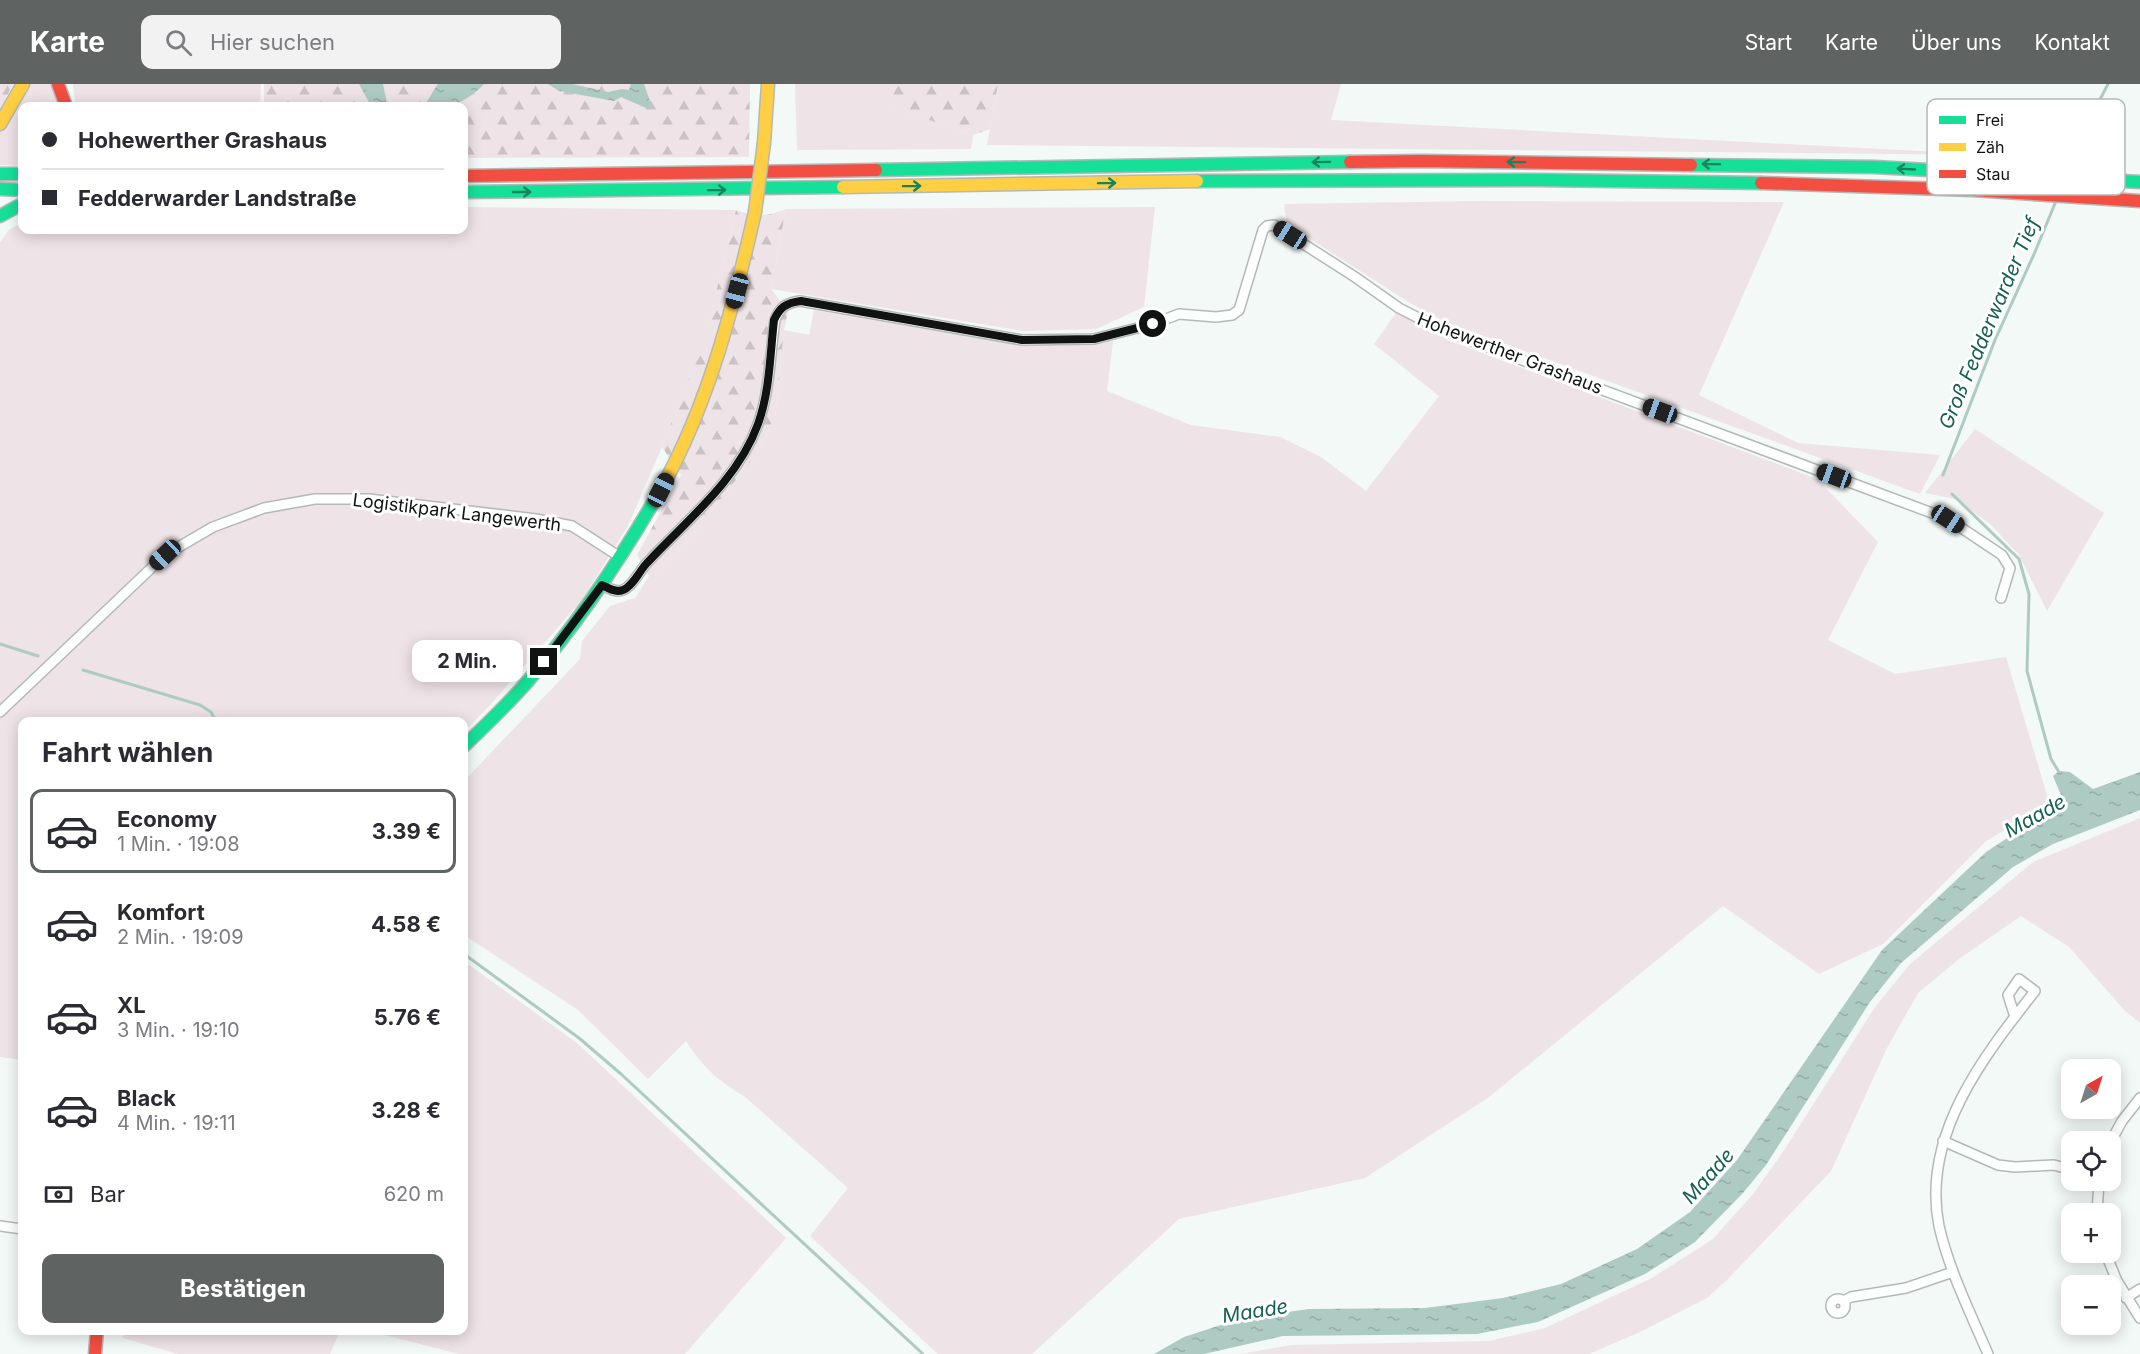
<!DOCTYPE html>
<html lang="de">
<meta charset="utf-8">
<style>
:root{--surface:#fff;--page:#f2f2f3;--text:#2b2b33;--muted:#7c7c81;--line:#e1e1e2;--accent:#5f6462}
body{margin:0;font-family:Inter,sans-serif;background:var(--page);color:var(--text);height:100vh;display:flex;flex-direction:column;font-size:22px;white-space:nowrap}
*{box-sizing:border-box;margin:0}
p{font-size:20px;color:var(--muted)}
.icon{flex:none;width:33px;height:33px;fill:none;stroke:currentColor;stroke-width:2;stroke-linecap:round;stroke-linejoin:round}
.map{position:relative;flex:1;overflow:hidden}
.side{position:absolute;left:18px;top:633px;width:450px;height:618px;display:flex;flex-direction:column;background:var(--surface);border-radius:12px;box-shadow:0 3px 15px #0003}
.side>*{flex:none}
.banner{position:absolute;left:18px;top:18px;width:450px;height:132px;border-radius:12px;box-shadow:0 3px 15px #0003;display:grid;align-content:center;height:132px;padding:0 24px;background:var(--surface)}
.needle{width:39px;rotate:39deg}
.buttons{position:absolute;left:2061px;top:975px;display:grid;gap:12px}
.buttons a{display:grid;place-items:center;width:60px;height:60px;border-radius:12px;background:var(--surface);box-shadow:0 3px 15px #0003;font-size:30px}
.end{position:absolute;width:27px;height:27px;margin:-14px;border:8px solid #101312;background:#fff;box-shadow:0 0 0 3px #fff}
.from{border-radius:50%}
.bubble{position:absolute;height:42px;border-radius:12px;background:var(--surface);box-shadow:0 3px 15px #0003;font-size:20px;font-weight:700;line-height:42px;text-align:center}
.car{position:absolute;width:18px;height:36px;margin:-18px -9px;border-radius:8px;box-shadow:0 0 4px 2px #0007;background:linear-gradient(#222 24%,#8ab4d8 0 40%,#222 0 76%,#8ab4d8 0 86%,#222 0)}
.banner b{display:flex;align-items:center;gap:21px;height:57px;font-size:22px}
.banner b+b{border-top:2px solid var(--line)}
.banner i{width:15px;height:15px;background:var(--text)}
ul{padding:0;list-style:none}
li{display:flex;align-items:center;gap:18px;height:84px;margin:0 12px 9px;padding:0 12px;border:3px solid transparent;border-radius:12px}
li div{flex:1}
li b{display:block;font-size:22px}
li em{font-style:normal;font-weight:700}
li.on{border-color:var(--accent)}
li>.icon{width:54px;height:54px;stroke-width:1.5}
h2{padding:0 24px;font-size:27px;line-height:72px}
.pay{display:flex;align-items:center;gap:15px;height:66px;padding:0 24px;font-size:22px}
.pay p{margin-inline-start:auto}
.primary-button{display:flex;gap:12px;margin-top:auto;padding:12px 24px}
.primary-button a{flex:1;height:69px;border-radius:12px;background:var(--accent);color:#fff;font-size:24px;font-weight:700;line-height:69px;text-align:center}
header{display:flex;align-items:center;gap:36px;box-sizing:border-box;height:84px;padding:0 30px;background:var(--accent);color:#fff}
header strong{font-size:28px}
nav{display:flex;gap:33px;margin-inline-start:auto;font-size:21px}
.search{width:420px;height:54px;background:var(--page);display:flex;align-items:center;gap:15px;box-sizing:border-box;padding:0 21px;border-radius:12px;color:var(--muted);font-size:22px}
.map>svg:first-child{display:block}
</style>
<header>
<strong>Karte</strong>
<div class="search"><svg class="icon" aria-label="search" viewBox="0 0 24 24"><circle cx="10" cy="10" r="6"/><path d="M15 15l6 6"/></svg>Hier suchen</div>
<nav><a>Start</a><a>Karte</a><a>Über uns</a><a>Kontakt</a></nav>
</header>
<div class="map">
<svg width="2140" height="1270" viewBox="0 0 2140 1270">
<defs>
<pattern id="forest-firs" width="22" height="20" patternUnits="userSpaceOnUse" patternTransform="scale(1.5)"><rect width="22" height="20" fill="#eee3e7"/><path d="M5 1l3.5 6h-7zM16 11l3.5 6h-7z" fill="#cbc2c5"/></pattern>
<pattern id="water-ripples" width="26" height="14" patternUnits="userSpaceOnUse" patternTransform="scale(1.5)"><rect width="26" height="14" fill="#aecbc3"/><path d="M2 4q2-2 4 0t4 0M15 11q2-2 4 0t4 0" fill="none" stroke="#95ada6"/></pattern>
</defs>
<rect width="100%" height="100%" fill="#f3f9f7"/>
<path fill="#eee3e7" d="M27 0H53L60 22H22V82L0 81V47Z
M73 0H261L260 22H78L75 18Z
M795 0H891L889 22 973 51 971 65 797 66Z
M998 0H1341L1331 36 1996 71 987 61Z
M1479 117 1784 118 1699 311 1798 359 1940 371 1920 410 1447 239 1410 219 1287 140 1284 120Z
M464 123 736 126 706 251 662 363 628 442 581 517 491 620 464 648V638H22V976L0 973V158L10 145 22 139V146H464Z
M1155 123 1144 223 1096 245 1023 247 771 205 786 125Z
M814 226 1022 262 1113 257 1107 307 1191 341 1280 353 1321 373 1366 407 1439 312 1374 260 1398 226 1450 257 1817 395 1878 458 1828 556 1895 590 2006 573 2049 718 1985 758 1883 860 1819 890 1723 822 1489 1013 1365 1094 1179 1135 1032 1270H938L810 1152 848 1104 744 1012C719 998 702 982 686 957L648 995 578 926 464 851V697L580 575 582 557 610 522 635 514 649 492 688 457 757 369 775 333 784 246 809 251Z
M1975 345 2104 429 2047 527 2019 471 1990 440 1955 415 1925 409Z
M2140 734V939L2125 927 2069 863 2021 832 1959 875 1918 909 1887 964 1831 1087 1727 1196 1707 1214 1640 1248 1589 1270H1241L1291 1261 1489 1257 1545 1244 1652 1194 1713 1155 1753 1110 1783 1068 1875 923 1910 880 2033 778Z
M464 877 577 959 786 1154 685 1270H459L369 1247 464 1246Z
M124 1246H340V1247L330 1270H178L123 1254Z"/>
<path fill="url(#forest-firs)" d="M0 0H13L0 26Z
M264 0H750L749 73 464 74V22H264Z
M891 0H998L990 45 973 51 888 22Z
M786 125 771 205 788 228 784 246 775 333 757 369 688 457 649 492 637 471 681 391 662 363 706 250 736 126C757 133 766 133 786 125Z"/>
<path fill="url(#water-ripples)" d="M359 0H383L387 19 394 22H371Z
M438 0H484C465 20 451 23 424 22Z
M548 0H572L608 8 622 5 629 6 631 0H644L651 20 648 25 621 13 614 17 559 7Z
M2059 687 2070 688 2093 705 2140 688V726L2053 760 2013 783 1901 879 1870 918 1766 1081 1743 1109 1695 1158 1645 1190 1538 1238 1477 1250 1283 1252 1204 1270H1154L1184 1253 1239 1235 1309 1225 1425 1224 1503 1214 1561 1200 1637 1165 1690 1128 1737 1076 1882 866 1986 768 2044 730 2063 716 2053 692Z"/>
<g fill="none" stroke-linecap="round" stroke-linejoin="round">
<path stroke="#aecbc3" stroke-width="3" d="M2067 88 2081 52 2108 0
M1943 391 1995 256 2035 168 2056 117
M1952 410 2019 475 2029 510 2027 587 2051 675 2059 688
M0 560 38 572
M83 586 200 621 211 628 216 638
M464 870 579 954 621 990 923 1270"/>
<g stroke="#b4b9b7" stroke-width="12">
<path id="street" d="M602 501C608 504 616 509 623 506 633 502 640 486 647 479 686 437 738 396 758 340 770 307 770 270 775 236 780 223 786 219 800 217L1022 256 1094 255 1153 240 1179 230 1216 233 1232 231 1239 226 1263 146 1267 142 1274 141 1355 193 1399 224 1442 246 1948 435 2002 471 2010 484 2001 514
M0 628 165 471 213 443 264 424 315 415H369L536 435 572 442 620 473
M1943 1057 1998 1081 2015 1083 2054 1081 2072 1086
M2110 1059 2122 1037 2140 1014
M2097 1130 2099 1096
M0 1142 22 1145
M2105 1168 2117 1197 2140 1234
M2126 1214 2140 1205
M1831 1222a7 7 0 1 1 14 0a7 7 0 1 1-14 0Z
M1843 1217 1851 1213 1906 1204 1953 1188
M1988 1270C1970 1228 1949 1186 1939 1142 1921 1052 1983 973 2035 907L2019 895 2008 911 2015 933"/>
</g>
<g stroke="#b4b9b7" stroke-width="15">
<path id="fast" d="M1691 81 1875 83 2140 98
M876 86 1350 78
M0 90H22
M1197 97 1540 96 1761 99
M0 105 22 106
M464 108 843 103
M0 132 22 120
M464 662C486 641 508 620 528 597 579 538 622 473 661 405"/>
</g>
<g stroke="#b4b9b7" stroke-width="15">
<path id="slow" d="M0 40 23 0
M764 59 768 0
M843 103 1197 97
M661 405C709 319 733 224 755 128"/>
</g>
<g stroke="#b4b9b7" stroke-width="15">
<path id="jam" d="M58 0 66 22
M1350 78 1421 77 1691 81
M464 92 876 86
M1761 99 1973 106 2140 117
M95 1270 97 1246"/>
</g>
<use href="#street" stroke="#fdfefe" stroke-width="9"/>
<use href="#fast" stroke="#16e098" stroke-width="12"/>
<use href="#slow" stroke="#ffcf43" stroke-width="12"/>
<use href="#jam" stroke="#f24e42" stroke-width="12"/>
<g stroke="#b4b9b7" stroke-width="15" stroke-linecap="butt">
<path id="slow-bridge" d="M755 128 764 59"/>
</g>
<use href="#slow-bridge" stroke="#ffcf43" stroke-width="12"/>
</g>
<defs><path id="oneway-shaft" d="M-6 0H5M1.5-3L5.5 0L1.5 3" fill="none" stroke-width="1.6" stroke-linecap="round" stroke-linejoin="round" transform="scale(1.5)"/></defs>
<g stroke="#13845c">
<use href="#oneway-shaft" transform="translate(1321 78) rotate(179)"/>
<use href="#oneway-shaft" transform="translate(1516 78) rotate(-179)"/>
<use href="#oneway-shaft" transform="translate(1711 80) rotate(-179)"/>
<use href="#oneway-shaft" transform="translate(1906 85) rotate(-177)"/>
<use href="#oneway-shaft" transform="translate(1107 99) rotate(-1)"/>
<use href="#oneway-shaft" transform="translate(912 102) rotate(-1)"/>
<use href="#oneway-shaft" transform="translate(717 106) rotate(-1)"/>
<use href="#oneway-shaft" transform="translate(522 108)"/>
</g>
<g fill="none" stroke-linecap="round" stroke-linejoin="round">
<path stroke="#101312" stroke-width="8" d="M544 578 602 501C608 504 616 509 623 506 633 502 640 486 647 479 686 437 738 396 758 340 770 307 770 270 774 236 780 223 786 219 801 217L1022 256 1094 255 1153 240"/>
</g>
<g text-anchor="middle" dominant-baseline="central" stroke-width="6" stroke-linejoin="round" paint-order="stroke">
<g font-size="18" fill="#101312" stroke="#fff">
<text transform="translate(1510 269) rotate(21)">Hohewerther Grashaus</text>
<text transform="translate(457 428) rotate(7)">Logistikpark Langewerth</text>
</g>
<g font-size="20" font-style="italic" fill="#156052" stroke="#fff">
<text transform="translate(1989 239) rotate(-67)">Groß Fedderwarder Tief</text>
<text transform="translate(2035 732) rotate(-29)">Maade</text>
<text transform="translate(1708 1092) rotate(-48)">Maade</text>
<text transform="translate(1255 1227) rotate(-9)">Maade</text>
</g>
</g>
<rect x="1927" y="15" width="198" height="96" rx="9" fill="#fff" stroke="#b7b8b8" stroke-width="1.5"/>
<rect x="1939" y="32" width="27" height="8" fill="#16e098"/>
<rect x="1939" y="59" width="27" height="8" fill="#ffcf43"/>
<rect x="1939" y="86" width="27" height="8" fill="#f24e42"/>
<g font-size="16" fill="#101312">
<text x="1976" y="42">Frei</text>
<text x="1976" y="69">Zäh</text>
<text x="1976" y="96">Stau</text>
</g>
</svg>
<div class="buttons">
<a><svg class="needle" viewBox="-14 -14 28 28"><path d="M0-13l5 13h-10z" fill="#e53935"/><path d="M0 13l5-13h-10z" fill="#7c7c81"/></svg></a>
<a><svg class="icon" aria-label="locate" viewBox="0 0 24 24"><circle cx="12" cy="12" r="6"/><path d="M12 2v4M12 18v4M2 12h4M18 12h4"/></svg></a>
<a>+</a>
<a>−</a>
</div>
<i class="end from" style="left:1153px;top:240px"></i>
<i class="end" style="left:544px;top:578px"></i>
<div class="bubble" style="left:412px;top:556px;width:111px">2 Min.</div>
<i class="car" style="left:1290px;top:151px;rotate:302deg"></i>
<i class="car" style="left:737px;top:207px;rotate:195deg"></i>
<i class="car" style="left:1660px;top:327px;rotate:290deg"></i>
<i class="car" style="left:1834px;top:392px;rotate:290deg"></i>
<i class="car" style="left:661px;top:406px;rotate:27deg"></i>
<i class="car" style="left:1948px;top:435px;rotate:123deg"></i>
<i class="car" style="left:165px;top:471px;rotate:227deg"></i>
<div class="banner">
<b><i class="from"></i>Hohewerther Grashaus</b>
<b><i></i>Fedderwarder Landstraße</b>
</div>
<section class="side">
<h2>Fahrt wählen</h2>
<ul>
<li class="on"><svg class="icon" aria-label="car" viewBox="0 0 24 24"><path d="M5 17H2v-5l4-1 3-4h7l3 4 3 1v5h-3M9 17h6M6 11h13"/><circle cx="7" cy="17" r="2"/><circle cx="17" cy="17" r="2"/></svg><div><b>Economy</b><p>1 Min. · 19:08</p></div><em>3.39 €</em></li>
<li><svg class="icon" aria-label="car" viewBox="0 0 24 24"><path d="M5 17H2v-5l4-1 3-4h7l3 4 3 1v5h-3M9 17h6M6 11h13"/><circle cx="7" cy="17" r="2"/><circle cx="17" cy="17" r="2"/></svg><div><b>Komfort</b><p>2 Min. · 19:09</p></div><em>4.58 €</em></li>
<li><svg class="icon" aria-label="car" viewBox="0 0 24 24"><path d="M5 17H2v-5l4-1 3-4h7l3 4 3 1v5h-3M9 17h6M6 11h13"/><circle cx="7" cy="17" r="2"/><circle cx="17" cy="17" r="2"/></svg><div><b>XL</b><p>3 Min. · 19:10</p></div><em>5.76 €</em></li>
<li><svg class="icon" aria-label="car" viewBox="0 0 24 24"><path d="M5 17H2v-5l4-1 3-4h7l3 4 3 1v5h-3M9 17h6M6 11h13"/><circle cx="7" cy="17" r="2"/><circle cx="17" cy="17" r="2"/></svg><div><b>Black</b><p>4 Min. · 19:11</p></div><em>3.28 €</em></li>
</ul>
<div class="pay"><svg class="icon" aria-label="cash" viewBox="0 0 24 24"><path d="M3 7h18v10H3z"/><circle cx="12" cy="12" r="2"/></svg>Bar<p>620 m</p></div>
<div class="primary-button"><a>Bestätigen</a></div>
</section>
</div>
